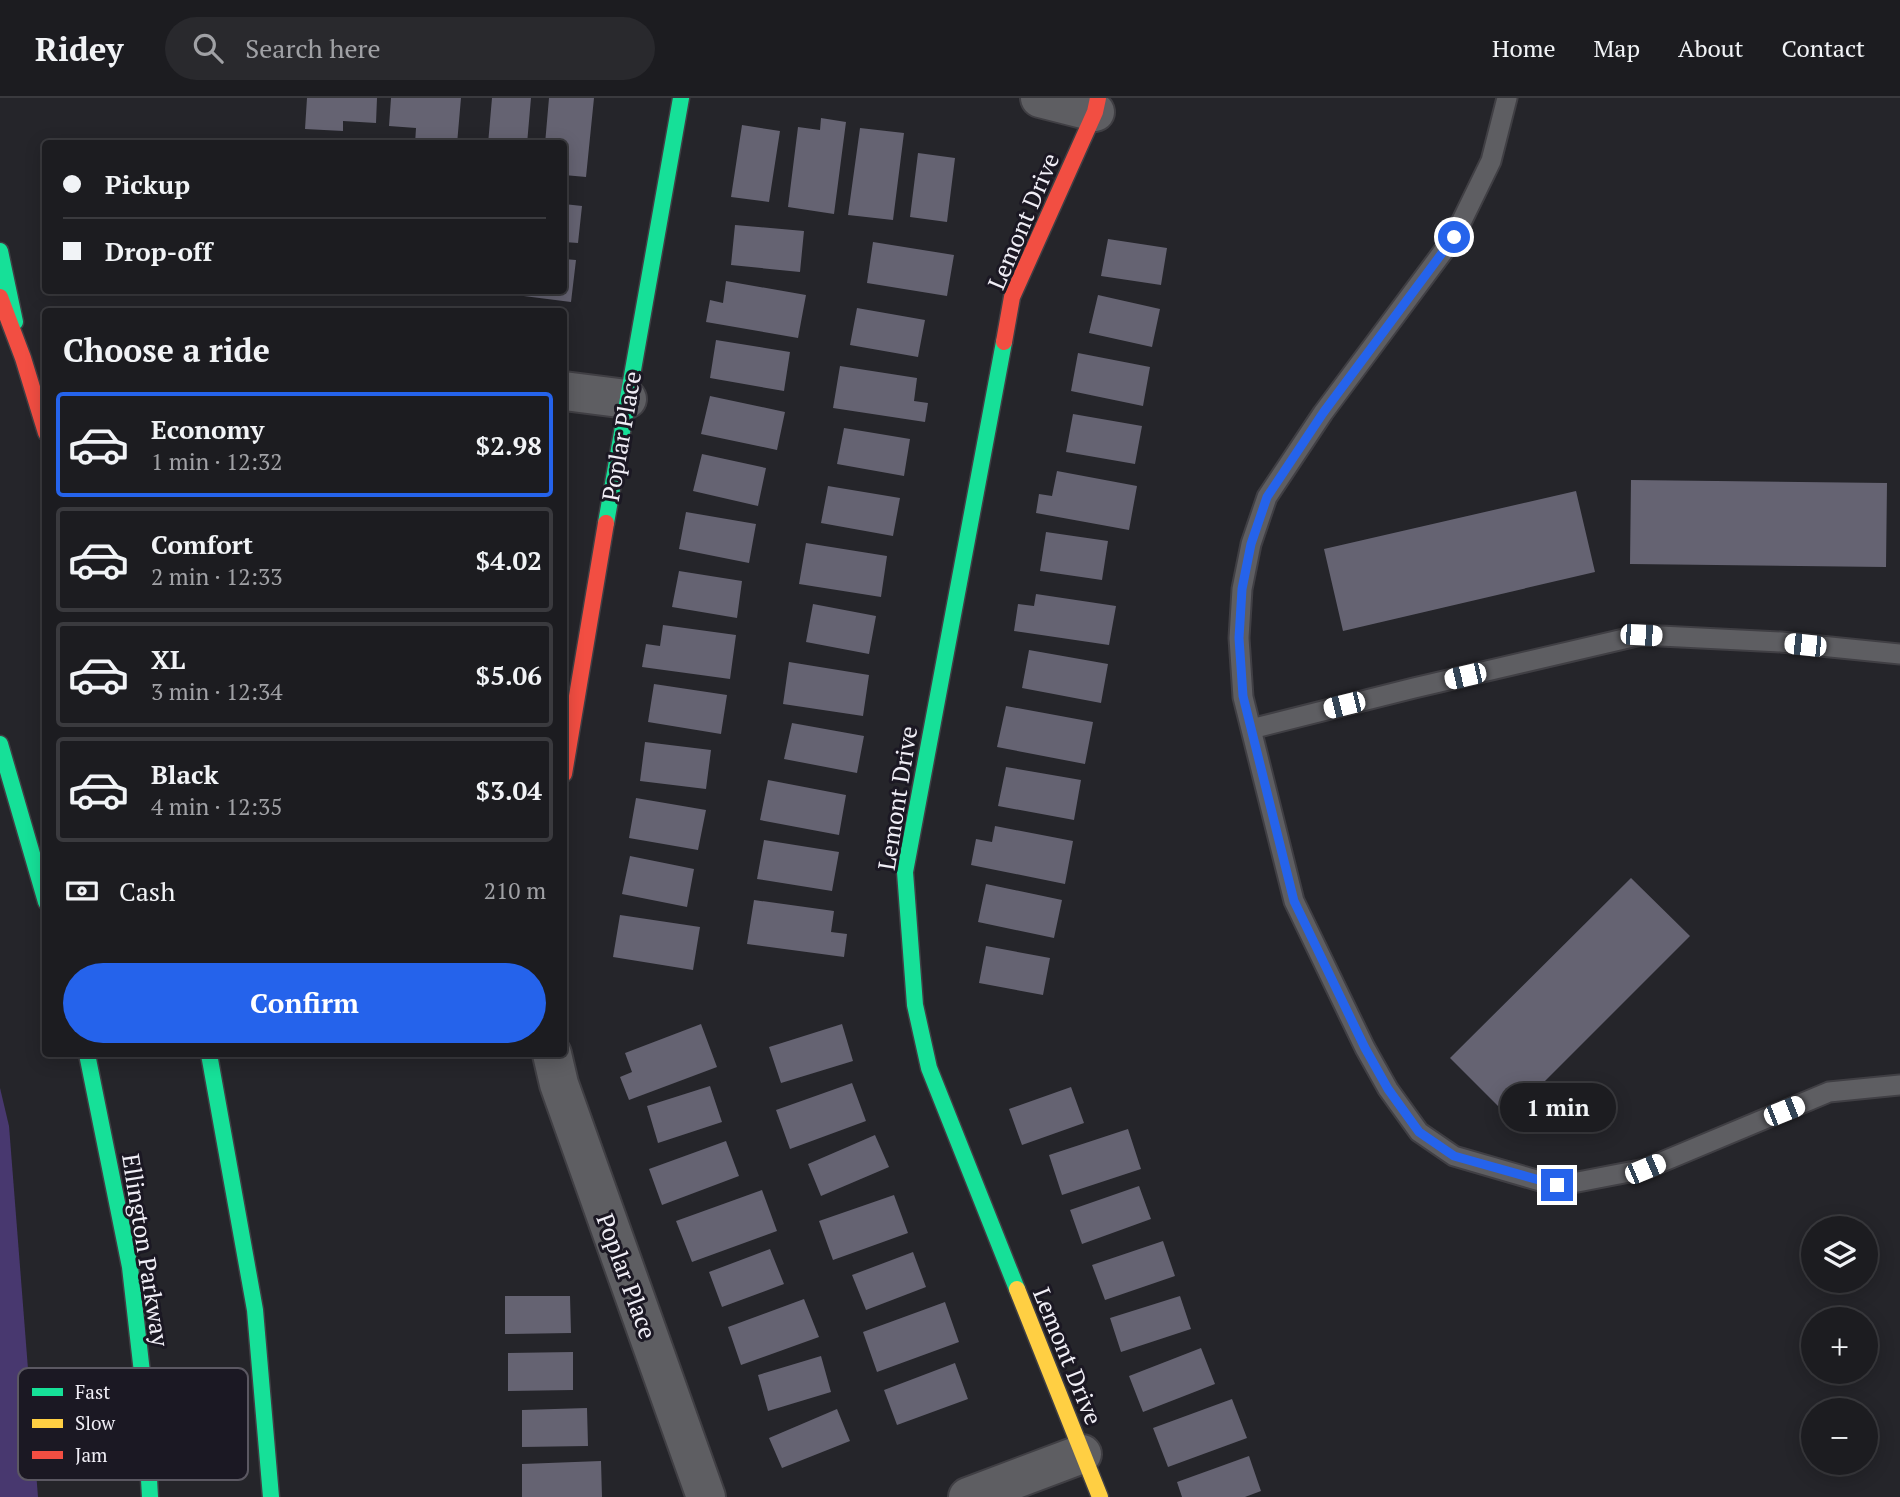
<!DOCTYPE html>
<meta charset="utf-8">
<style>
:root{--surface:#1c1c20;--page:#29292d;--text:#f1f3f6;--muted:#a0a1a5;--line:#3a3a3e;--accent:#2563eb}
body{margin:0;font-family:"PT Serif",serif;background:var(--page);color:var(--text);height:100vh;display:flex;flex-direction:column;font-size:26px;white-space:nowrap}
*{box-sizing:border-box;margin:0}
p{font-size:23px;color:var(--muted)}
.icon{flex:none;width:38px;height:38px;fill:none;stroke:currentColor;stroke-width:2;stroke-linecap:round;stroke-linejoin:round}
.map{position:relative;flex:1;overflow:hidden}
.side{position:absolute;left:42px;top:210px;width:525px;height:749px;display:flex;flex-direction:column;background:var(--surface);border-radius:7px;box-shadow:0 4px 18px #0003,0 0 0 2px var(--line)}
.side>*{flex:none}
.top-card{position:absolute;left:42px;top:42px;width:525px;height:154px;border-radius:7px;box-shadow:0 4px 18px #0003,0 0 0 2px var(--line);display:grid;align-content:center;height:154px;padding:0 21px;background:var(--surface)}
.controls{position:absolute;left:1801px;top:1118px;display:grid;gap:14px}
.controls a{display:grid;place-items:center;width:77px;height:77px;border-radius:50%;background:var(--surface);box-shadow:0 4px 18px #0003,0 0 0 2px var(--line);font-size:35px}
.end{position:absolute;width:32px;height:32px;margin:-16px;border:9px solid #2563eb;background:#fff;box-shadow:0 0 0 4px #fff}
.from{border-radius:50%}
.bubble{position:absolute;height:49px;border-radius:24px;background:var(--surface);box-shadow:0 4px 18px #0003,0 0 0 2px var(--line);font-size:23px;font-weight:700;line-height:49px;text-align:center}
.car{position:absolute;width:21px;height:42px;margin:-21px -10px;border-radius:9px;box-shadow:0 0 5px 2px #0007;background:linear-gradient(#fff 24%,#345 0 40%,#fff 0 76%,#345 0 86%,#fff 0)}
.top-card b{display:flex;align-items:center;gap:24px;height:66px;font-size:26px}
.top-card b+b{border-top:2px solid var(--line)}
.top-card i{width:18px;height:18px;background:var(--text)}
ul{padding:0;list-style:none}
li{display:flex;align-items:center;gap:21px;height:105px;margin:0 14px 10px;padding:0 7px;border:4px solid var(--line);border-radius:7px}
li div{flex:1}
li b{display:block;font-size:26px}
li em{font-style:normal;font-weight:700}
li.on{border-color:var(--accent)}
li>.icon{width:63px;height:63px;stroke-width:1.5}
h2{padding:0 21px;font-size:32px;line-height:84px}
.pay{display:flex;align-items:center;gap:18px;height:77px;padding:0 21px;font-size:26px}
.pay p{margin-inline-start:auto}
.primary-button{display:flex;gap:14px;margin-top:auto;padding:14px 21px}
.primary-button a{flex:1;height:80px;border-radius:42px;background:var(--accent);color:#fff;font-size:28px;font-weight:700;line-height:80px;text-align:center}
header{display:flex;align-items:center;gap:42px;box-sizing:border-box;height:98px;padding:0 35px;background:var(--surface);border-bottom:2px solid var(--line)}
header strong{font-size:33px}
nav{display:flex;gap:38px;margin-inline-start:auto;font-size:24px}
.search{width:490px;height:63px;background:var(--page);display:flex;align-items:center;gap:18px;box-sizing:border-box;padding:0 24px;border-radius:38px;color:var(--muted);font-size:26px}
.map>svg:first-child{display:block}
</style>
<header>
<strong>Ridey</strong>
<div class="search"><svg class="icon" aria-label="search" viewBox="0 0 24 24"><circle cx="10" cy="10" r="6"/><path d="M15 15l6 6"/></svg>Search here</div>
<nav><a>Home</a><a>Map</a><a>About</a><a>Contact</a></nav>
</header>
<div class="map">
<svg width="1900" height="1399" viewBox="0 0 1900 1399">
<rect width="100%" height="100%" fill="#25252a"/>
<path fill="#48386f" d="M0 990 9 1028 38 1399H0Z"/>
<path fill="#656372" d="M307 0H377L376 25 343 23V33L305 31Z
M391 0H461L457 46H415L416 30 389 28Z
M492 0H531L527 46H488Z
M549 0H594L586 79 564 77V46H545Z
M821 20 846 24 834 116 788 109 798 29 820 32Z
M742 27 780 33 769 104 731 99Z
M860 30 904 35 893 122 848 117Z
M918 55 955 60 947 124 910 119Z
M564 106 582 108 578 145 564 144Z
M735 127 804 133 800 174 731 167Z
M1108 141 1167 150 1161 187 1101 178Z
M873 144 954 157 947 198 867 185Z
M564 161 576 162 571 204 493 194V192H564Z
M726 183 806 197 798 240 706 224 710 202 723 205Z
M1098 197 1160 211 1152 249 1089 235Z
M857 210 925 222 918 259 850 247Z
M716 242 790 254 784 293 710 280Z
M1078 255 1150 269 1143 308 1071 293Z
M840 268 917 280 914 303 928 305 925 324 833 310Z
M710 298 785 314 777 352 701 336Z
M1073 316 1142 328 1135 366 1066 354Z
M844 330 910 341 904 378 837 366Z
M702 356 766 370 758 408 693 393Z
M1057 373 1137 388 1129 432 1036 415 1039 396 1052 398Z
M1631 382 1887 385 1886 469 1630 466Z
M828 388 900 400 893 438 821 425Z
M1576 393 1595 474 1343 533 1324 451Z
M686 414 756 426 749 465 679 451Z
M1046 434 1108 443 1102 482 1040 473Z
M806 445 887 458 881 499 799 486Z
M679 473 742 483 737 520 672 509Z
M1036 496 1116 508 1109 547 1014 533 1018 506 1034 508Z
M813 506 876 518 869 556 806 544Z
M663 527 736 537 730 581 642 569 646 546 660 548Z
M1029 552 1108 566 1101 605 1022 590Z
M789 564 869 577 863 618 783 606Z
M654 586 727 597 721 636 648 624Z
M1006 608 1093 624 1085 666 997 649Z
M792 625 864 638 857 675 784 661Z
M645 644 711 652 706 691 640 683Z
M1006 669 1081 682 1074 722 998 708Z
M768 682 846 697 839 737 760 722Z
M636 700 706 712 698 752 629 740Z
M995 728 1073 743 1065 786 971 767 976 741 992 744Z
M764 742 839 754 832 793 757 781Z
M630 758 694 771 687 809 622 796Z
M1631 780 1690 838 1509 1019 1450 960Z
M986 786 1062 802 1054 840 978 824Z
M754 802 834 813 831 834 847 836 844 859 747 846Z
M620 817 700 829 693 872 613 859Z
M986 848 1050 860 1043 897 979 885Z
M701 926 717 969 629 1002 620 979 632 974 625 955Z
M842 926 853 963 781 985 769 949Z
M852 985 866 1023 790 1051 776 1012Z
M710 988 722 1024 658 1045 647 1008Z
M1071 989 1084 1025 1022 1047 1009 1011Z
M1128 1031 1141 1071 1062 1097 1049 1057Z
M875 1037 889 1069 821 1098 808 1066Z
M726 1043 739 1078 662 1107 649 1071Z
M1139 1088 1151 1121 1082 1146 1070 1112Z
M762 1092 777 1133 692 1164 676 1123Z
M894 1097 908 1135 833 1162 819 1123Z
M1163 1143 1175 1178 1105 1202 1092 1167Z
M770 1151 784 1186 722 1209 709 1174Z
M913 1154 926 1189 866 1212 852 1177Z
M505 1198H570L571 1235 505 1236Z
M1180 1198 1191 1231 1121 1254 1110 1220Z
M804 1201 819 1239 741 1267 728 1229Z
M945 1204 959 1244 877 1274 863 1234Z
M1201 1250 1215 1286 1143 1314 1129 1278Z
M573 1254V1292L508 1293V1255Z
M821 1258 831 1294 768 1313 758 1277Z
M955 1265 968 1301 897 1327 884 1292Z
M1232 1301 1247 1340 1168 1369 1153 1330Z
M587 1310 588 1348 522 1349V1312Z
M837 1311 850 1343 782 1370 769 1340Z
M1249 1358 1261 1393 1245 1399H1182L1177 1384Z
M601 1363 602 1399H522V1366Z"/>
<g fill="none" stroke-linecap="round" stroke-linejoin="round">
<g stroke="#403f44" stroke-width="23">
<path id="lane" d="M1507 0 1491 63 1454 139 1323 315 1267 399 1251 446 1242 491 1239 540 1243 599 1294 803 1365 950 1388 991 1419 1034 1454 1058 1557 1088 1645 1071 1829 994 1900 987
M1251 631 1414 590 1641 537 1781 544 1900 556"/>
</g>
<g stroke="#403f44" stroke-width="42">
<path id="street" d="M1040 0 1095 14
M564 293 627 301
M552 956 559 986 706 1399
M968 1399 1082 1356"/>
</g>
<g stroke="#403f44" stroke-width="19">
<path id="fast" d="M0 153 15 224
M1004 244 905 774 915 907 929 970 1017 1191
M606 425 681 0
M0 646 46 804
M87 956 130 1169 144 1292 150 1399
M209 956 255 1212 271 1399"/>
</g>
<g stroke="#403f44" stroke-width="19">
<path id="slow" d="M1017 1191 1100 1399"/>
</g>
<g stroke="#403f44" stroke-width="19">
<path id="jam" d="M0 199 23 260 46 335
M1004 244 1012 199 1095 14 1098 0
M564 676 606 425"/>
</g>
<use href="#lane" stroke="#5e5e62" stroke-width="19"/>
<use href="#street" stroke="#5e5e62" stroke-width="38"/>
<use href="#fast" stroke="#16e098" stroke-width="16"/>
<use href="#slow" stroke="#ffcf43" stroke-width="16"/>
<use href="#jam" stroke="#f24e42" stroke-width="16"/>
</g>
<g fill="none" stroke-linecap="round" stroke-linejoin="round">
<path stroke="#2563eb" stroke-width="9" d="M1454 139 1323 315 1267 399 1251 446 1242 491 1239 540 1243 598 1294 803 1365 950 1388 991 1419 1034 1454 1058 1557 1087"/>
</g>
<g text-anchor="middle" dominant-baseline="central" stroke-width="6" stroke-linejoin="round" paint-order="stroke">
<g font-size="24" fill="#f0eef6" stroke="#1b1823">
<text transform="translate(1023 123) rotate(-67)">Lemont Drive</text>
<text transform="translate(621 338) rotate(-80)">Poplar Place</text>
<text transform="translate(897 700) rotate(-81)">Lemont Drive</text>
<text transform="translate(146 1152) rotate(81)">Ellington Parkway</text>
<text transform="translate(627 1178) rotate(70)">Poplar Place</text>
<text transform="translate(1068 1258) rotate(68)">Lemont Drive</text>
</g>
</g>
<rect x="18" y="1270" width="230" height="112" rx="10" fill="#1b1823" stroke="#5b5862" stroke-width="2"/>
<rect x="32" y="1290" width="31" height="8" fill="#16e098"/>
<rect x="32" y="1321" width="31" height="9" fill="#ffcf43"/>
<rect x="32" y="1353" width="31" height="8" fill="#f24e42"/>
<g font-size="19" fill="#f0eef6">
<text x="75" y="1301">Fast</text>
<text x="75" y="1332">Slow</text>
<text x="75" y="1364">Jam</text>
</g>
</svg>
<div class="controls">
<a><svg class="icon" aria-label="layers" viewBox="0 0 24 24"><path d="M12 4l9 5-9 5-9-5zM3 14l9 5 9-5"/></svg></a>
<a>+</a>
<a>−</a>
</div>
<i class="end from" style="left:1454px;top:139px"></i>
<i class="end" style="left:1557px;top:1087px"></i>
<div class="bubble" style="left:1500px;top:985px;width:116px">1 min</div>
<i class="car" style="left:1641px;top:537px;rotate:93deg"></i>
<i class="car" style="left:1805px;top:547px;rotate:276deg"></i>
<i class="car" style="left:1465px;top:578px;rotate:257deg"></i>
<i class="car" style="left:1344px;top:607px;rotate:256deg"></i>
<i class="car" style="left:1784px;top:1013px;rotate:68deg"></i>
<i class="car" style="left:1645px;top:1071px;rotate:67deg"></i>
<div class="top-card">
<b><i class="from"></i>Pickup</b>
<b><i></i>Drop-off</b>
</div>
<section class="side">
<h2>Choose a ride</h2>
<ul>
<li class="on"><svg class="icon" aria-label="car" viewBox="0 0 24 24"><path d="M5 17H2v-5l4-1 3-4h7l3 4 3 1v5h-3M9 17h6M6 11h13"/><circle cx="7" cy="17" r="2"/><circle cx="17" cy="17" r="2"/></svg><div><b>Economy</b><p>1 min · 12:32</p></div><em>$2.98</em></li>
<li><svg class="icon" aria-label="car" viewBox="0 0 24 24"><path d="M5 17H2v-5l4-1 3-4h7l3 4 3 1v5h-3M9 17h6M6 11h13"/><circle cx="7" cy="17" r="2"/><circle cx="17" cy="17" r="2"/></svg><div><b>Comfort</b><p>2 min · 12:33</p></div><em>$4.02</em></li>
<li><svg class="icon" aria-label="car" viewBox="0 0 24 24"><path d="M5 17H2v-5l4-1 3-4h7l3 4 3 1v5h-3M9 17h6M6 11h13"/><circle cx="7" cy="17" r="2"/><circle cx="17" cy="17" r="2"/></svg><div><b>XL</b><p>3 min · 12:34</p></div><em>$5.06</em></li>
<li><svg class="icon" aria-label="car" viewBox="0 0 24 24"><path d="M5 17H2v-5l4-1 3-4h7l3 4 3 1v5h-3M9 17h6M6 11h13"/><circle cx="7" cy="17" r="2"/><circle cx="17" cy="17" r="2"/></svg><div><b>Black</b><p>4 min · 12:35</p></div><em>$3.04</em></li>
</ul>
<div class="pay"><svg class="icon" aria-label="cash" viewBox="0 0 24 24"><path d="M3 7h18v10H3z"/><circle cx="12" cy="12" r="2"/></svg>Cash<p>210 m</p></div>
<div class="primary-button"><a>Confirm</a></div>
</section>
</div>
